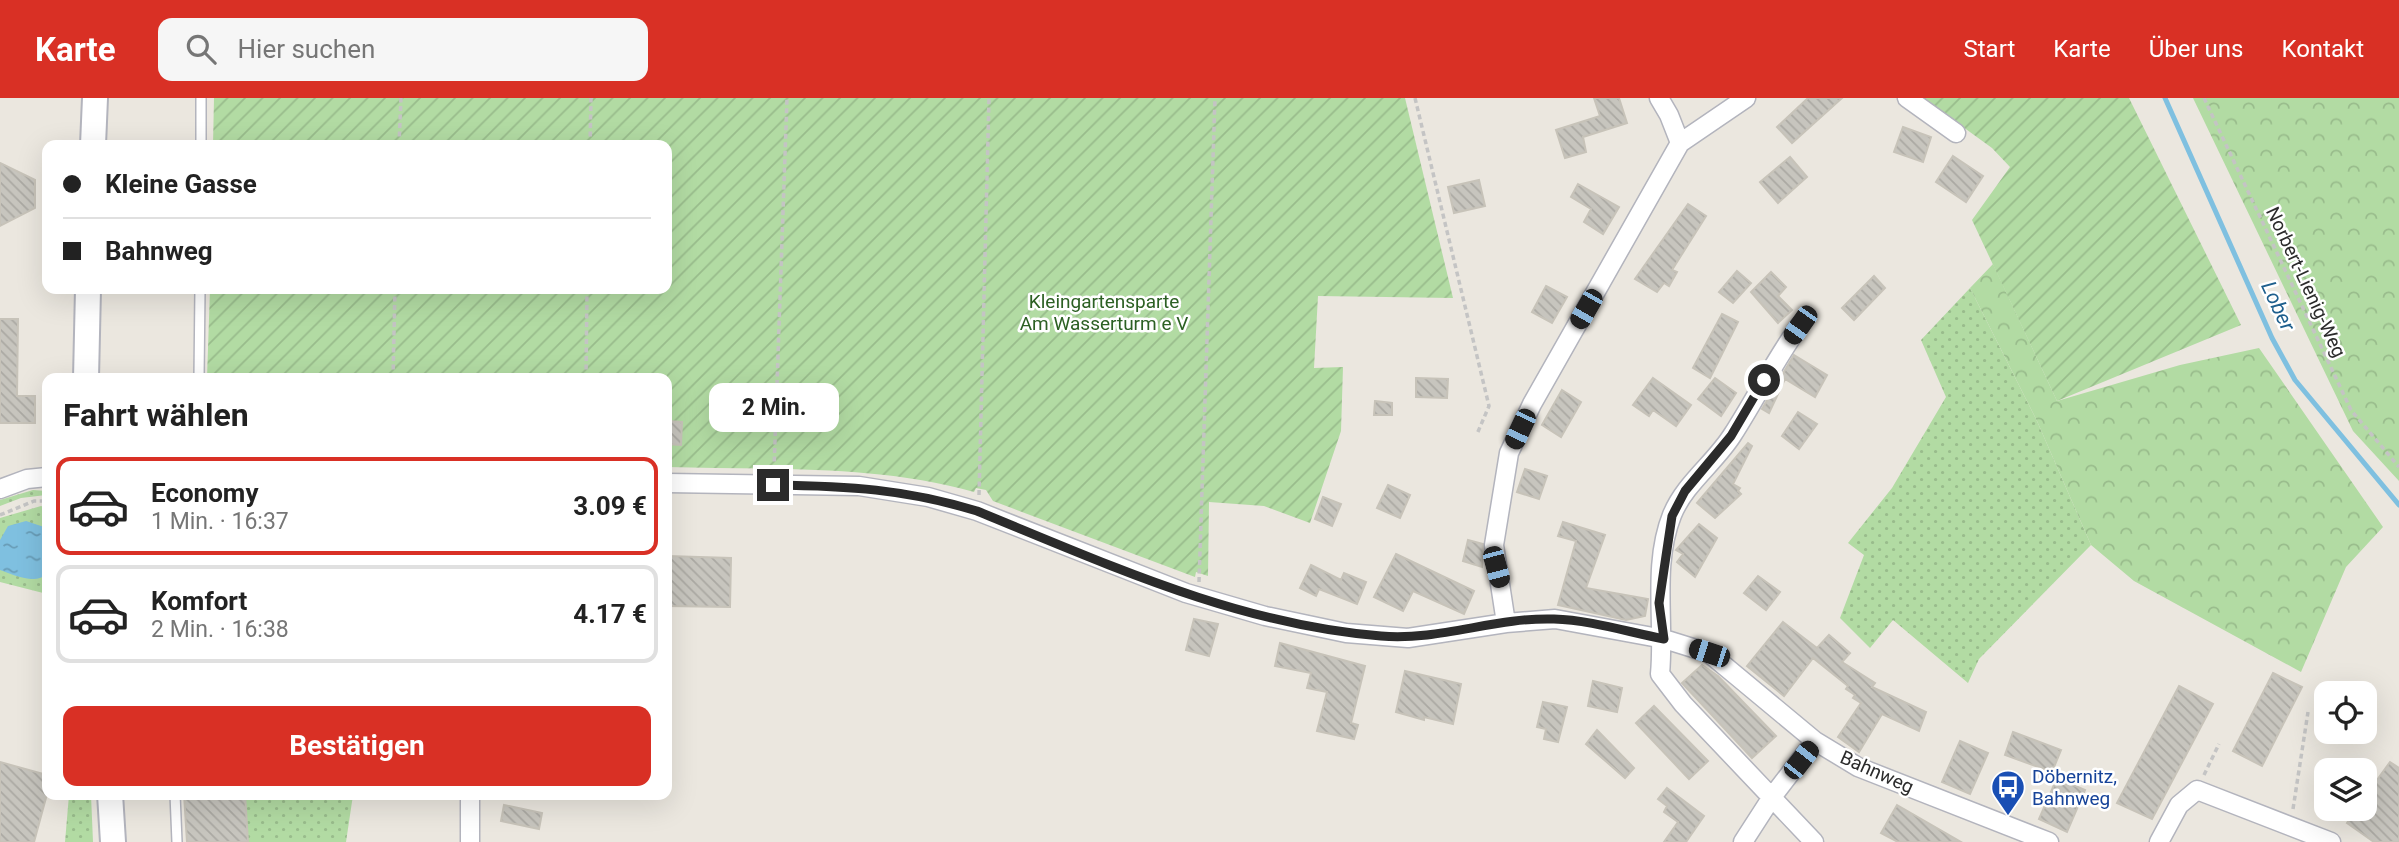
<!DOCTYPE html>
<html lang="de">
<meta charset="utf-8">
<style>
:root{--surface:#fff;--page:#f6f6f6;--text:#222;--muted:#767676;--line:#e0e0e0;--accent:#d93025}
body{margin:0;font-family:Roboto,sans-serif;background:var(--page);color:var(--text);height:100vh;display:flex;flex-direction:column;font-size:26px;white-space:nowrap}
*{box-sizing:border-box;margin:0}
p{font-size:23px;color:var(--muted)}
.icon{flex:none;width:38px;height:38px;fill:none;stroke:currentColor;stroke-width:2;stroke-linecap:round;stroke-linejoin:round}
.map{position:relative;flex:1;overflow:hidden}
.panel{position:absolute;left:42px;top:275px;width:630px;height:427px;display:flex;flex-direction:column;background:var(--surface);border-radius:14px;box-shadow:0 7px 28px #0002}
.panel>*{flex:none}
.guide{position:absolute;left:42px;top:42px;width:630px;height:154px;border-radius:14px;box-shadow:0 7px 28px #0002;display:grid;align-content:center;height:154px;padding:0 21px;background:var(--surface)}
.tools{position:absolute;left:2314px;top:583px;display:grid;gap:14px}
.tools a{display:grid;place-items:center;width:63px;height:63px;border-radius:14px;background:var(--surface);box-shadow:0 7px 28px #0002;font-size:35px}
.end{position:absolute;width:32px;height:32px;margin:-16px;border:9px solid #2b2b2b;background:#fff;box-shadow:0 0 0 4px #fff}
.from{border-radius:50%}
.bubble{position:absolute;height:49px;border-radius:14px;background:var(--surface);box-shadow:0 7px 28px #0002;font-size:23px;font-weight:700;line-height:49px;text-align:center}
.car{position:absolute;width:21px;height:42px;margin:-21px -10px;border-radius:9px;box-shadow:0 0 5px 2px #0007;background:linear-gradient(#222 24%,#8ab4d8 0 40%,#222 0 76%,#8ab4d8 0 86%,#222 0)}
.guide b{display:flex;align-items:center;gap:24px;height:66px;font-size:26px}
.guide b+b{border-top:2px solid var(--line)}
.guide i{width:18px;height:18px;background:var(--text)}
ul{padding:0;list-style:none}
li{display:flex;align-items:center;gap:21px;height:98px;margin:0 14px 10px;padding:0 7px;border:4px solid var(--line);border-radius:14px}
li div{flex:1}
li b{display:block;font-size:26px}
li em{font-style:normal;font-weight:700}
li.active{border-color:var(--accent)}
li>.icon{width:63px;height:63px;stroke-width:1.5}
h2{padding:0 21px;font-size:32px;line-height:84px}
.cta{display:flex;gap:14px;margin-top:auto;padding:14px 21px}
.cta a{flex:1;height:80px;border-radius:14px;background:var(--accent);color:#fff;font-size:28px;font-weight:700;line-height:80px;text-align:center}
header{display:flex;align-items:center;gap:42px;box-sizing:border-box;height:98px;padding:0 35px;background:var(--accent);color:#fff}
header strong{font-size:33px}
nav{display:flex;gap:38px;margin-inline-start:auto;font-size:24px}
.search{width:490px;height:63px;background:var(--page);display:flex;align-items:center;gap:18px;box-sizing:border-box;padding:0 24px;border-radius:14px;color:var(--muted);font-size:26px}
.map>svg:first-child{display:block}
</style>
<header>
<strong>Karte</strong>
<div class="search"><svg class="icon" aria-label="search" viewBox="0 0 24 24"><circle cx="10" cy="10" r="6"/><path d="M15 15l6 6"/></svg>Hier suchen</div>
<nav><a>Start</a><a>Karte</a><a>Über uns</a><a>Kontakt</a></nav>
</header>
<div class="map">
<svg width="2399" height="744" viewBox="0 0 2399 744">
<defs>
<pattern id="grass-dots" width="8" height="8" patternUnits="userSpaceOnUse" patternTransform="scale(1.75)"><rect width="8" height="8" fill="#b2dba3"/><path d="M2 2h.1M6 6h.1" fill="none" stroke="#99bc8c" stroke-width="1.8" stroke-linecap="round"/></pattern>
<pattern id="forest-crowns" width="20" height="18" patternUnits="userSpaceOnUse" patternTransform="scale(1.75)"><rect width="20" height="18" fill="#b2dba3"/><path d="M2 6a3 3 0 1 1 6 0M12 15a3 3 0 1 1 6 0" fill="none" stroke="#99bc8c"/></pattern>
<pattern id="garden-furrows" width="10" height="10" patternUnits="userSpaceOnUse" patternTransform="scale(1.75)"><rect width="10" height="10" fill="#b2dba3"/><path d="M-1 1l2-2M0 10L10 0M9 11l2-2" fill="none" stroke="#99bc8c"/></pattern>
<pattern id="water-ripples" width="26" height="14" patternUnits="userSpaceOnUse" patternTransform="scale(1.75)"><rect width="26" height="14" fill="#7fc0e0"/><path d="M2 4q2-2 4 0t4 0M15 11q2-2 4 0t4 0" fill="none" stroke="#689cb6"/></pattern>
<pattern id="building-back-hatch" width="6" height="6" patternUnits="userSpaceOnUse" patternTransform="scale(1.75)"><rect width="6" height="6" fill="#c7c5be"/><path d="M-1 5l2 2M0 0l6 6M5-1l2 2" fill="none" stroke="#aba9a3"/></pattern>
</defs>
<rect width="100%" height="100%" fill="#ebe7df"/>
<path fill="url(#grass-dots)" d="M1970 190 2037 323 2091 447 1979 561 1968 585 1893 522 1870 550 1840 520 1864 457 1848 445 1892 390 1946 299 1921 242Z
M33 392 47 393 46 397 21 400 0 408V402Z
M41 408 47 410V496L0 484V420Z
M69 697H91L93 744H65Z
M245 697H353L346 744H248Z"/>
<path fill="url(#forest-crowns)" d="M2193 0H2399V383L2353 333Z
M1993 166 2057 303 2180 267 2259 250 2383 429 2346 469 2301 574 2134 483 2091 447 2037 323 1970 190Z"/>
<path fill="url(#garden-furrows)" d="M214 0H1405L1453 200 1318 198 1314 270 1343 269 1341 333 1310 425 1264 408 1209 404 1208 478 1196 474 1195 479 993 403 986 392 976 390 974 394C875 366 770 372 667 369V280H207L210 191H667V47H213Z
M1923 0H2129L2241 227 2057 303 1972 122 2010 69 1992 50Z"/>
<path fill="url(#water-ripples)" d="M26 423 47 430V476C36 487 13 477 0 472V442L8 428Z"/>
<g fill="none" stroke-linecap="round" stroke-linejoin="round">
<path stroke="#7fc0e0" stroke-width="5" d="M2165 0 2272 240 2295 282 2399 407"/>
</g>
<path fill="url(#building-back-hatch)" stroke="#c7c3b9" stroke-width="2" d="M1594 0H1619L1627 25 1583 39 1586 54 1565 60 1556 32 1600 18Z
M1808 0H1842L1792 45 1777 29Z
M1903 29 1931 39 1923 64 1894 54Z
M1953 58 1983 78 1966 104 1936 84Z
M1790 59 1807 79 1778 105 1760 84Z
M0 65 35 82V110L0 128Z
M1479 82 1485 108 1454 115 1448 89Z
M1578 86 1619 109 1603 136 1584 124 1591 111 1571 99Z
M1688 106 1706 118 1672 172 1677 174 1669 188 1664 185 1657 194 1635 181Z
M1737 173 1751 185 1733 205 1719 194Z
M1771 174 1786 189 1778 198 1792 212 1778 225 1751 194Z
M1874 178 1885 190 1854 222 1842 210Z
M1546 188 1567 199 1552 225 1532 214Z
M1722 216 1738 224 1710 280 1693 270Z
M0 221H18L17 298H35V325H0Z
M1794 257 1827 277 1815 299 1785 281 1769 315 1762 311Z
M1416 280 1448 281 1447 300 1416 299Z
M1653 280 1691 307 1676 328 1653 312 1649 318 1633 307Z
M1715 280 1736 295 1721 318 1698 301Z
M1562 292 1581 304 1561 339 1542 327Z
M1375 303 1392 305V317H1374Z
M1798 314 1817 326 1799 351 1782 338Z
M667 323 682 324 681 347 667 346Z
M1748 345 1752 348 1733 386 1740 390 1738 393 1741 396 1715 420 1697 405Z
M1525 371 1547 378 1539 401 1517 394Z
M1388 387 1410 397 1400 420 1377 410Z
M1323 399 1341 406 1332 428 1315 421Z
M1563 424 1605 437 1586 490 1648 501 1645 518 1626 522 1558 507 1576 443 1558 438Z
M1699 426 1717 440 1695 479 1677 464 1683 456 1676 452Z
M1468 442 1483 446 1482 469 1463 463Z
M1396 456 1474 493 1464 516 1413 493 1403 513 1374 499Z
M667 458 731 460 730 509 667 508Z
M1311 467 1341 482 1344 475 1366 484 1357 506 1319 491 1316 498 1300 490Z
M1758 478 1780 494 1766 512 1744 495Z
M1194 521 1218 526 1209 558 1186 552Z
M1783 524 1817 550 1829 537 1850 555 1842 564 1875 585 1872 589 1926 614 1919 633 1882 616 1859 654 1838 639 1861 605 1853 600 1855 597 1846 591 1848 588 1813 560 1784 598 1747 568Z
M1280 545 1365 568 1351 625 1358 627 1354 641 1317 633 1327 594 1307 590 1311 575 1275 568Z
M1702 567 1718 578 1776 638 1752 660 1682 585Z
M1405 573 1461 586 1453 626 1424 619V622L1396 614Z
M2273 575 2302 589 2262 668 2233 653Z
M1593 583 1622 590 1617 614 1588 608Z
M2179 588 2213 606 2152 721 2117 705Z
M1543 604 1567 609 1558 644 1544 641 1546 631 1537 629Z
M1654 608 1708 663 1689 681 1636 625Z
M1597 632 1634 670 1625 680 1586 646Z
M2013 634 2061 652 2052 674 2005 657Z
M1960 643 1988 655 1970 696 1942 684Z
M0 664 47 677V696L34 744H0Z
M2390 664 2399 670V744H2374L2347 725 2357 710H2364V700Z
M2057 680 2085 692 2067 734 2039 721Z
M1667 690 1704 718 1686 744H1664L1678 724 1664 714 1667 708 1658 701Z
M184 696H245L248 744H187Z
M504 707 542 715 539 731 501 723Z
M1897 707 1961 744H1898L1881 735Z"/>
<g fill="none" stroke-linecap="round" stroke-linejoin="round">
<g stroke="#b3b4bd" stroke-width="12">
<path id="lane" d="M201 47V0
M199 280 200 191
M175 696 177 744"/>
</g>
<g stroke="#b3b4bd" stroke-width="21">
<path id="street" d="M1907 0 1956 35
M1680 45 1746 0
M1800 227C1775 262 1756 300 1733 336 1715 365 1685 385 1672 417 1652 467 1665 524 1660 576L1683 606 1814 744
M667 385 859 388 928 399 977 413 1186 495 1265 518 1346 535 1408 540 1506 525 1555 521 1664 541 1709 555 1815 643 1858 669 2049 744
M0 391 27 381 47 379
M1506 525 1494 447 1509 355 1532 306 1680 45 1669 17 1659 0
M470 744V696
M1743 744 1772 699 1815 643
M2159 744 2179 707 2197 692 2331 744"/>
</g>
<g stroke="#b3b4bd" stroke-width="28">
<path id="secondary" d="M93 47 95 0
M86 280 88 191
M110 696 113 744"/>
</g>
<path stroke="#c4c4c4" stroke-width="3.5" stroke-dasharray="5 3.5" stroke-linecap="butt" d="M1415 0 1489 308 1477 336
M2204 0 2351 312 2399 369
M399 47 401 0
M590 47 591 0
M393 280 395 191
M586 280 587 191
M774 372 787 0
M979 397 989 0
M0 417 34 403H47
M1199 484 1215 0
M2204 677 2219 646
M2293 711 2308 614"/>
<use href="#lane" stroke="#fff" stroke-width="9"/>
<use href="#street" stroke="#fff" stroke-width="18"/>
<use href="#secondary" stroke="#fff" stroke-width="24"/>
</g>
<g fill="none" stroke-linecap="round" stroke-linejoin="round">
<path stroke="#2b2b2b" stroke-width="9" d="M773 387C848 388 905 391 977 413 1107 466 1239 527 1381 538 1440 543 1495 519 1554 521 1590 522 1628 534 1664 541L1659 505 1672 418 1685 393 1731 338 1764 282"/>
</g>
<defs>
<g id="bus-pin" transform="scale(1.75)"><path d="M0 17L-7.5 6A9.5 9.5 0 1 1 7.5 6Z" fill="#1a4fb4" stroke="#fff"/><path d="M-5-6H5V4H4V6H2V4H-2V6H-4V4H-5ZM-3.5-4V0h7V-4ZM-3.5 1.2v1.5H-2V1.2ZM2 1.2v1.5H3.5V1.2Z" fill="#fff"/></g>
</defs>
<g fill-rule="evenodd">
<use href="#bus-pin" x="2008" y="689"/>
</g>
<g text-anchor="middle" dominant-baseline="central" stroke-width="5" stroke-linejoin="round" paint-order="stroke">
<g font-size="19" fill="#2b2b2b" stroke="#fff">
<text transform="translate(2306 184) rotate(65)">Norbert-Lienig-Weg</text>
<text transform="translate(1877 674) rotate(24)">Bahnweg</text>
</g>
<g font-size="19" fill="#2c6023" stroke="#fff">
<text x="1104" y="203">Kleingartensparte<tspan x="1104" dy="22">Am Wasserturm e V</tspan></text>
</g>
<g font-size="19" fill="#164399" stroke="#fff" text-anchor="start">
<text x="2032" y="678">Döbernitz,<tspan x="2032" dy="22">Bahnweg</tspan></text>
</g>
<g font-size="21" font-style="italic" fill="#1e5f8d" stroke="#fff">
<text transform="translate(2278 208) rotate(65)">Lober</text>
</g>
</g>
</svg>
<div class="tools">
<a><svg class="icon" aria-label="locate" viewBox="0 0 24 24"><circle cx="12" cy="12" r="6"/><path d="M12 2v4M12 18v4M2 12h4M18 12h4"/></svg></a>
<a><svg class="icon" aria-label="layers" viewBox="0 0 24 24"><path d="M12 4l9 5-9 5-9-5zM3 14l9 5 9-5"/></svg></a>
</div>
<i class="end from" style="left:1764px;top:282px"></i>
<i class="end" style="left:773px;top:387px"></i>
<div class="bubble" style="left:709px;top:285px;width:130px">2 Min.</div>
<i class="car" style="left:1586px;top:211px;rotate:210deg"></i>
<i class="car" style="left:1800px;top:227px;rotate:215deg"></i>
<i class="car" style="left:1520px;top:331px;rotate:205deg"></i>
<i class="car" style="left:1496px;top:469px;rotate:165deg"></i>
<i class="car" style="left:1709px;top:555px;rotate:288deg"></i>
<i class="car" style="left:1801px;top:662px;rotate:38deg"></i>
<div class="guide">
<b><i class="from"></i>Kleine Gasse</b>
<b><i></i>Bahnweg</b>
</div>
<section class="panel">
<h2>Fahrt wählen</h2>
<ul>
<li class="active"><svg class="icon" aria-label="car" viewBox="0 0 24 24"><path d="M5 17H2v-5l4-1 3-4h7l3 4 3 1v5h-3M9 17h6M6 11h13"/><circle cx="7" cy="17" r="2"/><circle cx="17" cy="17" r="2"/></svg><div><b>Economy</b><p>1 Min. · 16:37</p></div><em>3.09 €</em></li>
<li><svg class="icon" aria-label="car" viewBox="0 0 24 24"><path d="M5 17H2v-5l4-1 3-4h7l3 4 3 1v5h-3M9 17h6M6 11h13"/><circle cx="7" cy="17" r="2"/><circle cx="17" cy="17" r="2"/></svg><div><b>Komfort</b><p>2 Min. · 16:38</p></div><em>4.17 €</em></li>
</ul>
<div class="cta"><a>Bestätigen</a></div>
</section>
</div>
